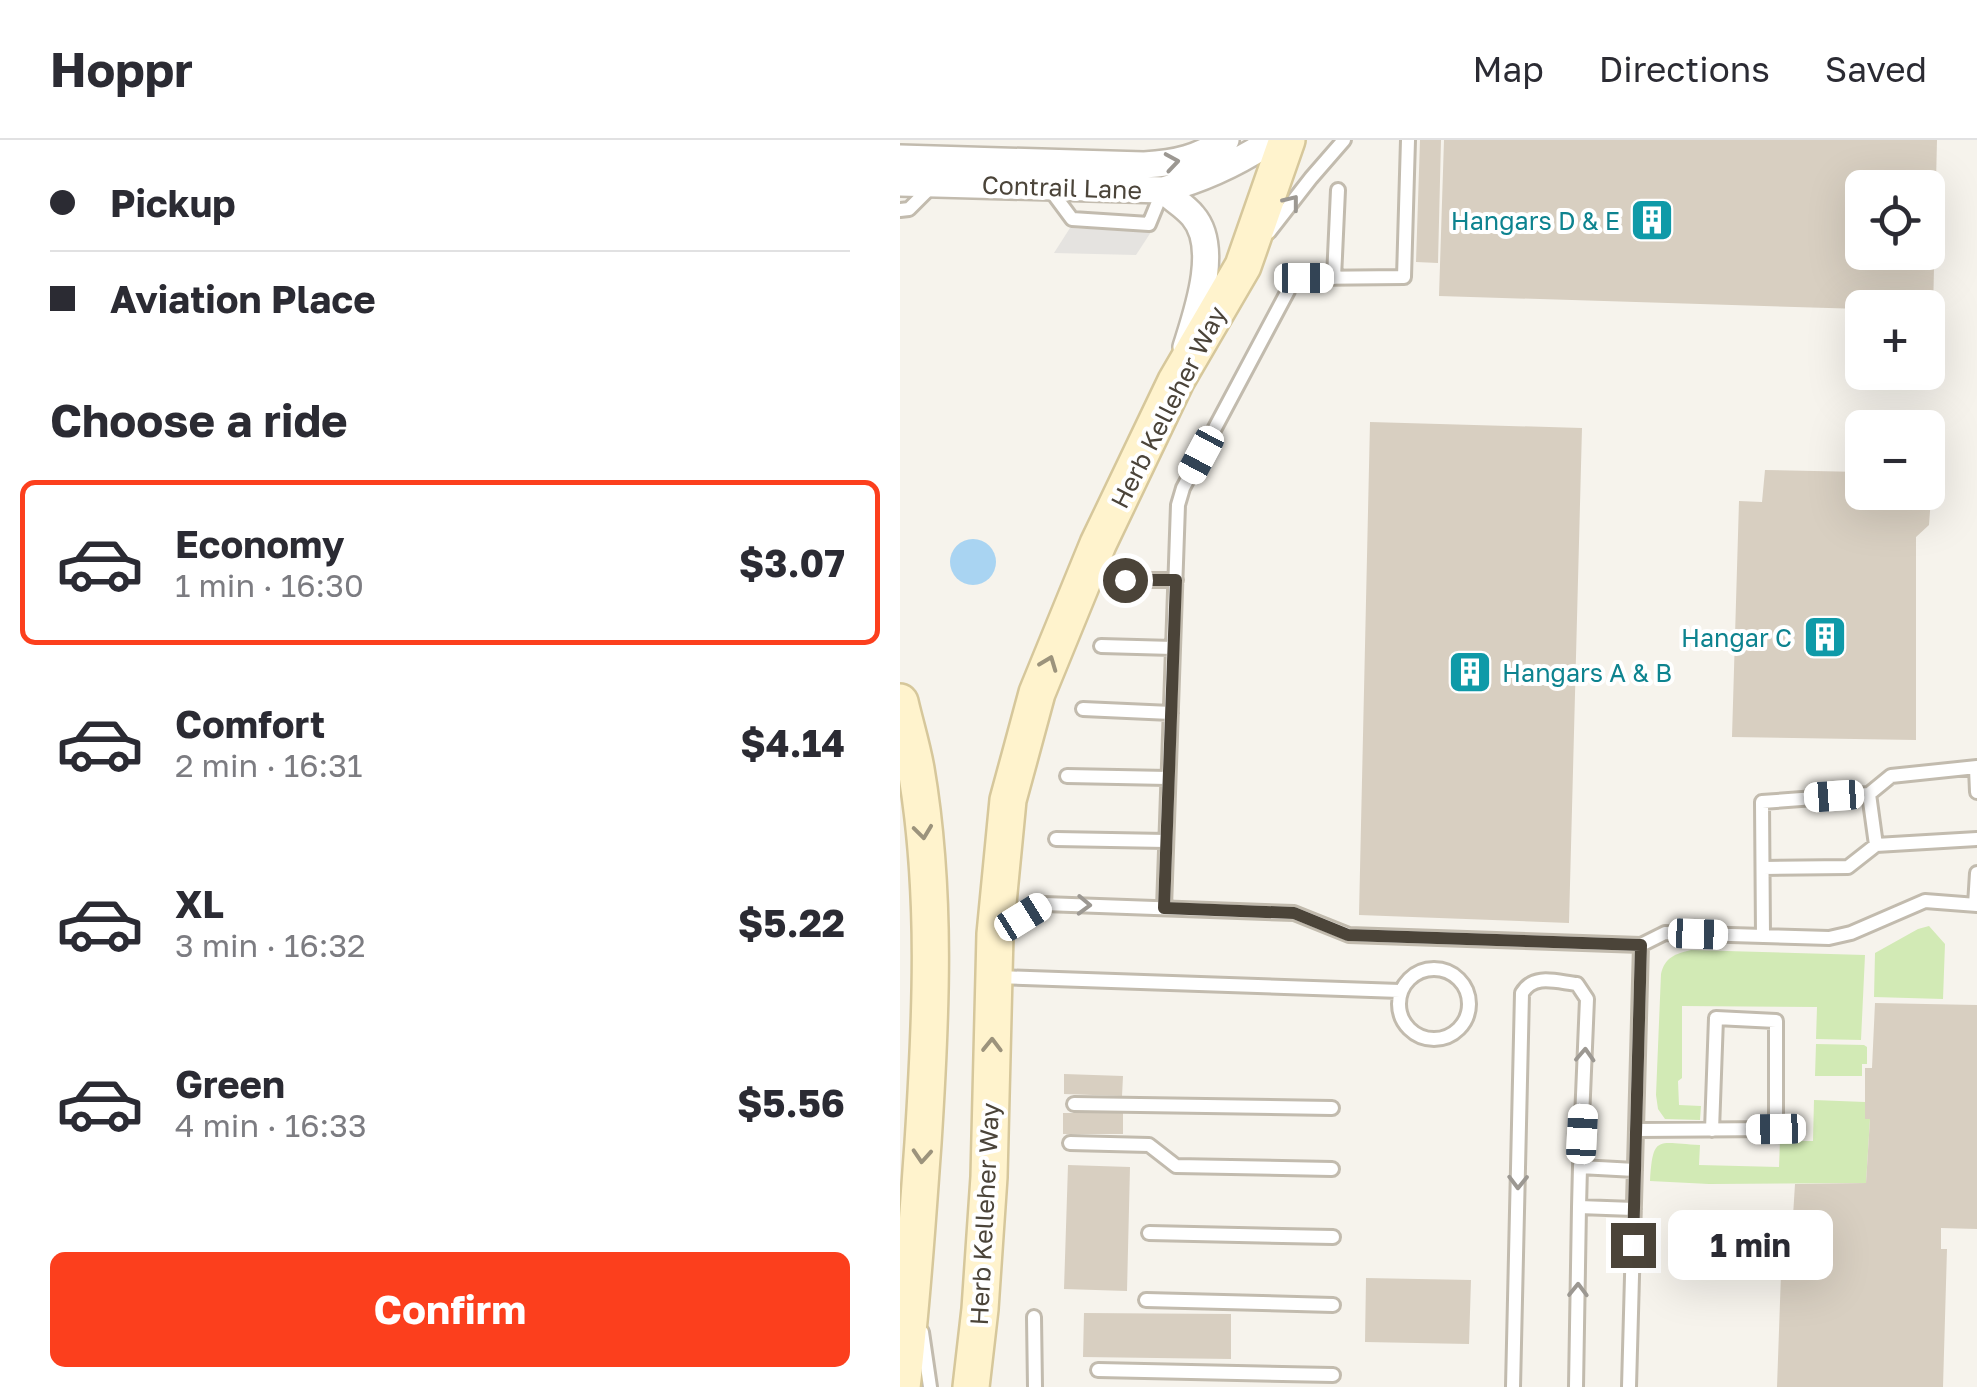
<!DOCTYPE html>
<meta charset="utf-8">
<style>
:root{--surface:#fff;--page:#f7f7f7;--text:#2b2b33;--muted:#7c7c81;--line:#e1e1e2;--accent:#fc3f1d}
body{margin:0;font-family:"Golos Text",sans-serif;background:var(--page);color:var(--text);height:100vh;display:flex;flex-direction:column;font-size:38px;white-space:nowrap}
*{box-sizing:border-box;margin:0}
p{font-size:32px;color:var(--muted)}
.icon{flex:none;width:55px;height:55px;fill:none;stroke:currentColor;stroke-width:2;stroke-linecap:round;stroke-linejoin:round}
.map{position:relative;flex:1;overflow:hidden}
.drawer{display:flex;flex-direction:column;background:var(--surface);width:900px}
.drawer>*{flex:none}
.guide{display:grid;align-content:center;height:220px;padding:0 50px;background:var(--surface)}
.buttons{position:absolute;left:945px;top:30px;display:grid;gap:20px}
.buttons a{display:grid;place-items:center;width:100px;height:100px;border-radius:15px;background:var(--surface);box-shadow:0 10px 40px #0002;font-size:50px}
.end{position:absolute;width:45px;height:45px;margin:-22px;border:12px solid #4b4439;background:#fff;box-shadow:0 0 0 5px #fff}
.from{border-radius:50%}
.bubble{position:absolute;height:70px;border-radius:15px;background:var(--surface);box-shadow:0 10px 40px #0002;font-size:32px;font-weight:700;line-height:70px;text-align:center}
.car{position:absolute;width:30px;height:60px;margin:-30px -15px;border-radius:12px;box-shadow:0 0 8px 2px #0007;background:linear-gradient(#fff 24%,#345 0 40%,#fff 0 76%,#345 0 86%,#fff 0)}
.guide b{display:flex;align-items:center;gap:35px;height:95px;font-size:38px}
.guide b+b{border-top:2px solid var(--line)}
.guide i{width:25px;height:25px;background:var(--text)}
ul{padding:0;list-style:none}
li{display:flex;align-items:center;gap:30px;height:165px;margin:0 20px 15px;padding:0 30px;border:5px solid transparent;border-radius:15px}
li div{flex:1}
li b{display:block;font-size:38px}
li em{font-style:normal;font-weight:700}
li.on{border-color:var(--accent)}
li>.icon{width:90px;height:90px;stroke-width:1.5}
h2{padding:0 50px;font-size:45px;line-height:120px}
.action{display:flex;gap:20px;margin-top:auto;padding:20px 50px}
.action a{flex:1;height:115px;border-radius:15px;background:var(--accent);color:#fff;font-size:40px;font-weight:700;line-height:115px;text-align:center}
header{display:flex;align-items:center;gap:60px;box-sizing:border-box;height:140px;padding:0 50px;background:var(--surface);border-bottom:2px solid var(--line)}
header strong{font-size:48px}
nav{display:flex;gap:55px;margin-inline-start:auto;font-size:35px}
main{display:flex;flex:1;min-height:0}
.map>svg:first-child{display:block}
</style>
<header>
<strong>Hoppr</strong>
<nav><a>Map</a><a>Directions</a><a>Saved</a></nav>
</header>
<main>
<section class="drawer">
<div class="guide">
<b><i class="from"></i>Pickup</b>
<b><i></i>Aviation Place</b>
</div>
<h2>Choose a ride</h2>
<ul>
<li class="on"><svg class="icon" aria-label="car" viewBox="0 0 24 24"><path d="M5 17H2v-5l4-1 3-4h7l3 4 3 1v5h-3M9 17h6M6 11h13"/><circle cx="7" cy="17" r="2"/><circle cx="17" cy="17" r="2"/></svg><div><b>Economy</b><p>1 min · 16:30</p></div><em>$3.07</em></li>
<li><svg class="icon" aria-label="car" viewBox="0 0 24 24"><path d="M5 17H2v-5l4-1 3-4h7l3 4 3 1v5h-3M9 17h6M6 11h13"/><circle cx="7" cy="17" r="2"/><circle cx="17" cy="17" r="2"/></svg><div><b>Comfort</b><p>2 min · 16:31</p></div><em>$4.14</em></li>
<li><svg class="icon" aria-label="car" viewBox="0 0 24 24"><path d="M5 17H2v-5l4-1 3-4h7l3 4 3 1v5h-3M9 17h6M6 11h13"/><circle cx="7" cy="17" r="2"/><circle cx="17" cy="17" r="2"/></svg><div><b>XL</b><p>3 min · 16:32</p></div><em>$5.22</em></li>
<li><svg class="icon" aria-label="car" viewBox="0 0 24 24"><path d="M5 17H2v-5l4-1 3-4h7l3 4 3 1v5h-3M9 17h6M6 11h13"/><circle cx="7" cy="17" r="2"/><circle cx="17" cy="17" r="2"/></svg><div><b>Green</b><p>4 min · 16:33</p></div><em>$5.56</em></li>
</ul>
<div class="action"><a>Confirm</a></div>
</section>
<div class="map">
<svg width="1077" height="1247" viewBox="0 0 1077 1247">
<rect width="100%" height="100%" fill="#f6f3ec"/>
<path fill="#d2eab5" d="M1029 786 1045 804 1043 859 974 857 975 813 1018 789Z
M791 810 965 815 961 900 916 899 917 867 782 866V938L778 941 779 965 801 966 800 980 765 979 758 969 756 955 761 834C765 817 775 814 791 810Z
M916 904 964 905 967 907V924H962V936H915Z
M914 960 965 962V978L970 979 966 1043 809 1044 750 1041C753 994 757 1003 800 1005L799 1025 879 1027 880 1001H913Z"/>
<path fill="#e5e3e0" d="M170 88 251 92 236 115 154 113Z"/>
<path fill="#a9d4f2" d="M50 422a23 23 0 1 1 46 0a23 23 0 1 1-46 0Z"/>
<path fill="#d8cfc1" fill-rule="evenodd" d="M520 0H541L538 123 516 122Z
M544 0H1037L1033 171H1028V168L962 169 539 156ZM962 48H1028V112H962Z
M470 282 682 288 669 783 459 775Z
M865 330 962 332V352H1028V344H1032L1029 385 1016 397V600L832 597 839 361 862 362Z
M975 863 1077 865V1089L1041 1088V1109H1047L1043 1247H877L883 1077 893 1076 895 1044 966 1043 970 979H965V928H972Z
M164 934 223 936 222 956 164 954Z
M163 973H223V994H163Z
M168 1025 230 1027 227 1151 164 1149Z
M466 1138 571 1140 569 1204 465 1202Z
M184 1173 331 1174V1219L183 1217Z"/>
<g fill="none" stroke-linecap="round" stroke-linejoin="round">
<g stroke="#c2bbae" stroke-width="18">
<path id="service" d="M149 48 172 79 249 84 263 50
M0 70 9 69 33 45
M369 92 411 38 444 0
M434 138 438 50
M225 440H276
M201 506 273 508
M183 569 271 573
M1076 628 1077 652
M167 636 268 638
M969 654 976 705 1077 699
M156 699 266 701
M863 728 948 727 976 705
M1075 765 1077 733
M264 768 278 365 283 348 390 147 404 138 504 137 508 0
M101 790 144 764 394 773 449 795 741 805 765 793 929 798 951 793 1025 761 1077 765
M863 796 862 662 969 654 991 636 1077 627
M499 864a35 35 0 1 1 70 0a35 35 0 1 1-70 0Z
M98 837 500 851
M174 964 432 968
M736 990 876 989V881L816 878 812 990
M170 1003 249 1005 276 1026 432 1029
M679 1067 680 1027
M249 1093 433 1097
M246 1160 433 1165
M134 1177 135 1247
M22 1192 30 1247
M198 1230 433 1235
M613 1247 622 853C634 833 657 842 677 844L687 859 680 1027 735 1030
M676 1247 679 1067 734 1069
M729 1247 741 805"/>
</g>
<g stroke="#c2bbae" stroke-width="30">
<path id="minor" d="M0 18 244 25C278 23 297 18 326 0
M0 43 263 50C304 39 337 24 372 0
M263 50C272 59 285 66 293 76 320 107 297 172 286 207"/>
</g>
<g stroke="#d6c79b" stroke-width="40">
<path id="secondary" d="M0 562C5 584 12 606 16 629 37 752 31 879 23 1003 17 1085 12 1166 2 1247
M71 1247 80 1169 89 1037 95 794 108 660 120 616 137 553 198 404 276 241 343 126 387 0"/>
</g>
<use href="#service" stroke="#fff" stroke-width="12"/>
<use href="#minor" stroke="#fff" stroke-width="25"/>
<use href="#secondary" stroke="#fff3cd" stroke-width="35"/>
</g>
<defs><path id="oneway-chevron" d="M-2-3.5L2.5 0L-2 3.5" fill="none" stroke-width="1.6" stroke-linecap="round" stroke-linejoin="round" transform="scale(2.5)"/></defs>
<g stroke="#9c9892">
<use href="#oneway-chevron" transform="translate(272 22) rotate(-9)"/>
<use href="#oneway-chevron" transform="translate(392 62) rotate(-52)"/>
<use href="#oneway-chevron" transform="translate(184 765) rotate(2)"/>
<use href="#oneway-chevron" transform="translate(685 915) rotate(-87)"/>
<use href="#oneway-chevron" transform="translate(618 1042) rotate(91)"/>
<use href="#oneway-chevron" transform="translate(678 1150) rotate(-89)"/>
</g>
<g stroke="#9c937c">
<use href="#oneway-chevron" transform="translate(149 523) rotate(-69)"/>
<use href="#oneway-chevron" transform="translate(23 692) rotate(83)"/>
<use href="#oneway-chevron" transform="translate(92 905) rotate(-89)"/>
<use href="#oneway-chevron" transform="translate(22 1016) rotate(94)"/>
</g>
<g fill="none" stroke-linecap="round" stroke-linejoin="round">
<path stroke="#4b4439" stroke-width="12" d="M225 440H276L264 768 394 773 448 795 741 805 733 1105"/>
</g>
<defs>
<g id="building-square" transform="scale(2.25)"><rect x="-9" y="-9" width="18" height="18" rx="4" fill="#0f9aa8" stroke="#fff"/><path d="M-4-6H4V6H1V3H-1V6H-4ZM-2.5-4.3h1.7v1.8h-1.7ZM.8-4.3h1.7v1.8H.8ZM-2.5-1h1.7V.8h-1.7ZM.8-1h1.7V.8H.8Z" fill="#fff"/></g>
</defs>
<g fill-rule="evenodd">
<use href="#building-square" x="752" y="80"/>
<use href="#building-square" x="925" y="497"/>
<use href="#building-square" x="570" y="532"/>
</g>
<g text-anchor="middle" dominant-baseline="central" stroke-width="8" stroke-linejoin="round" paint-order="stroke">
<g font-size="25" fill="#4b4439" stroke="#fff">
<text transform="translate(162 47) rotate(2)">Contrail Lane</text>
<text transform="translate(268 267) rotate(-63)">Herb Kelleher Way</text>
<text transform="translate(84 1074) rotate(-87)">Herb Kelleher Way</text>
</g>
<g font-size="25" fill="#0d838f" stroke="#fff" text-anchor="end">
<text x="720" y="80">Hangars D &amp; E</text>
<text x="892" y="497">Hangar C</text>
<text x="602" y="532" text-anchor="start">Hangars A &amp; B</text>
</g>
</g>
</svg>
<div class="buttons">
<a><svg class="icon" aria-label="locate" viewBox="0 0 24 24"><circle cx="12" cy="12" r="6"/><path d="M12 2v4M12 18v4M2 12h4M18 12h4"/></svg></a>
<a>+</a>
<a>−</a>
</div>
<i class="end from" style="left:225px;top:440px"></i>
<i class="end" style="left:733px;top:1105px"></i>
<div class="bubble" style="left:768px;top:1070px;width:165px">1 min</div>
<i class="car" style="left:404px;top:138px;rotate:90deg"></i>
<i class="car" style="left:301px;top:315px;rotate:208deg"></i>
<i class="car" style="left:934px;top:656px;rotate:266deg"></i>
<i class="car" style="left:123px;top:777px;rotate:58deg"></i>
<i class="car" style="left:798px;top:794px;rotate:92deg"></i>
<i class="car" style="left:876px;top:989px;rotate:269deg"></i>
<i class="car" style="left:682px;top:994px;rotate:3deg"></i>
</div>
</main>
